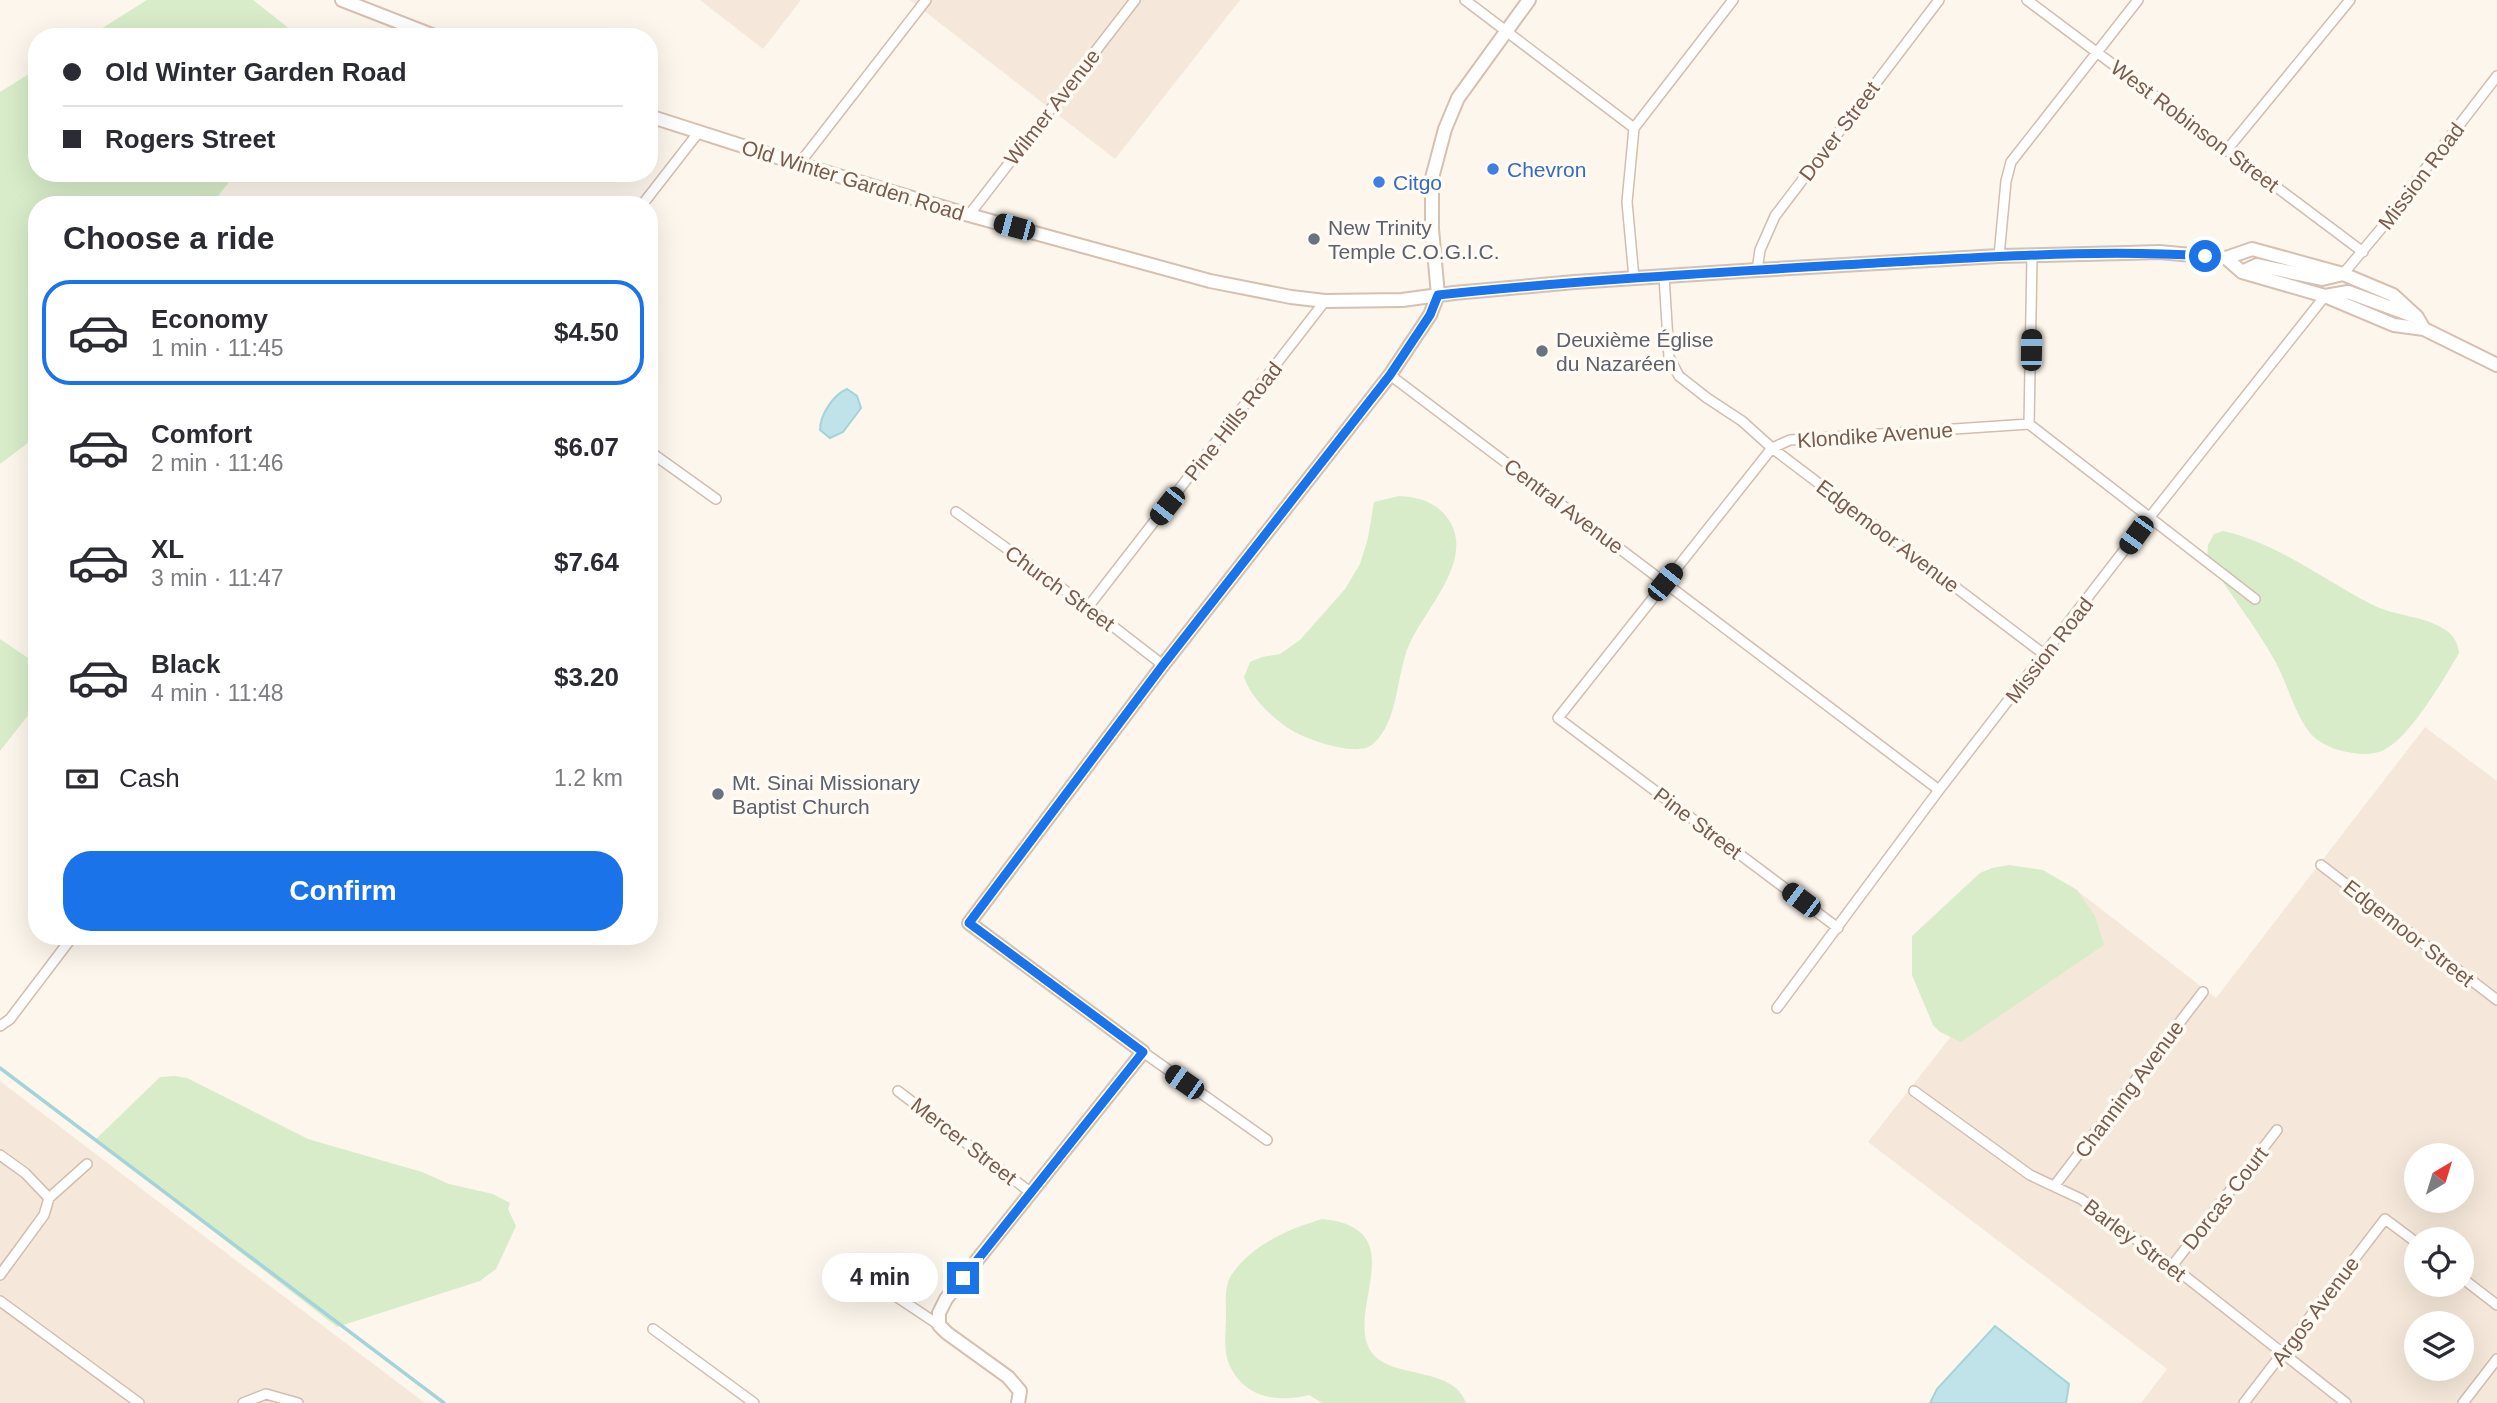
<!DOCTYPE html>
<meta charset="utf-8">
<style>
:root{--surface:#fff;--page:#f2f2f3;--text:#2b2b33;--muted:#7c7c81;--line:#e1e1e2;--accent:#1a73e8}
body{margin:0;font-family:Helvetica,sans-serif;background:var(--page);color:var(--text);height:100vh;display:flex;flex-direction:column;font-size:26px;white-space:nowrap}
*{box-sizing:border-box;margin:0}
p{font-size:23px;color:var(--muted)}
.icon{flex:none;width:38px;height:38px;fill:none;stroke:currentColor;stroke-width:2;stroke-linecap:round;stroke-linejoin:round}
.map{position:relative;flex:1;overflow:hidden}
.side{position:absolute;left:28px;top:196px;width:630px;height:749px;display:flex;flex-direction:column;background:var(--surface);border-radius:28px;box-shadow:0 7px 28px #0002}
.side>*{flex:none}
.hud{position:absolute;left:28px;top:28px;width:630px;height:154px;border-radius:28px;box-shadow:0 7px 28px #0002;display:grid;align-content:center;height:154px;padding:0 35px;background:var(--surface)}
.needle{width:46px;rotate:38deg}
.tools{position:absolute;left:2404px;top:1143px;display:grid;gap:14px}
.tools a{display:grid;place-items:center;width:70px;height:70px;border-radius:50%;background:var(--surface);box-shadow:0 7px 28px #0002;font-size:35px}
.end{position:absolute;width:32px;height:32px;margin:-16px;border:9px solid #1a73e8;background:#fff;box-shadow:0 0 0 4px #fff}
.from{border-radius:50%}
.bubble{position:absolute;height:49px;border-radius:24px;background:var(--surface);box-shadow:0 7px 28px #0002;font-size:23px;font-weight:600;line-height:49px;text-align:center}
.car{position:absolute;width:21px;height:42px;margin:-21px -10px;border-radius:9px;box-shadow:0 0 5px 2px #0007;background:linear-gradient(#222 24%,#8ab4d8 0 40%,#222 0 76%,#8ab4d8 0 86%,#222 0)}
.hud b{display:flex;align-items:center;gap:24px;height:66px;font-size:26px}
.hud b+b{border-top:2px solid var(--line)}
.hud i{width:18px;height:18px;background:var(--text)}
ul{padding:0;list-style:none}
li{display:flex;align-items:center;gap:21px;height:105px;margin:0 14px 10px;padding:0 21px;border:4px solid transparent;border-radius:28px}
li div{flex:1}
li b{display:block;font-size:26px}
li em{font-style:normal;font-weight:600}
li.on{border-color:var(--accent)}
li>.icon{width:63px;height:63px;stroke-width:1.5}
h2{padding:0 35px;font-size:32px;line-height:84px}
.pay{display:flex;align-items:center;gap:18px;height:77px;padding:0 35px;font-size:26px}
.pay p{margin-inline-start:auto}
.cta{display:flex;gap:14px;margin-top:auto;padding:14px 35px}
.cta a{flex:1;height:80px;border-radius:28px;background:var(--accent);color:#fff;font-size:28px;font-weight:600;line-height:80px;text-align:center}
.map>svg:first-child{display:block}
</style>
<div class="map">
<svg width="2497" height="1403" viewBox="0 0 2497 1403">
<rect width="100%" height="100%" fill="#fdf6ec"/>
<path fill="#f5e8da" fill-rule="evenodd" d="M700 0H801L763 49Z
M910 0H1240L1115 159Z
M2425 727 2497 781V1403H2141L2167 1369 1868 1142 2070 885 2216 998ZM2417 1155H2462V1200H2417ZM2417 1239H2462V1284H2417ZM2417 1323H2462V1368H2417Z
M0 1081 139 1187 425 1403H0Z"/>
<path fill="#d8ecc9" d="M147 0H253L300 37H88Z
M37 69V173H236L211 205H37V436L0 464V92Z
M1399 496C1417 497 1434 501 1446 516 1479 557 1424 609 1409 645 1396 675 1399 721 1373 744 1358 758 1309 740 1293 731 1273 719 1251 698 1244 677L1250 662 1262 657 1280 654 1300 640 1345 589 1360 564 1368 538 1374 502Z
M2223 531C2277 543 2323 579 2371 604 2395 617 2425 615 2447 631 2455 637 2458 644 2459 653 2444 679 2410 737 2384 750 2372 756 2355 754 2342 751 2330 748 2318 742 2310 733 2293 711 2288 684 2275 661 2255 625 2229 593 2207 558L2208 545 2214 534Z
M0 639 37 664V704L0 751Z
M2009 865 2043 870 2077 890 2095 916 2104 945 1961 1042 1940 1032 1933 1025 1912 975V936L1980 873 1992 868Z
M175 1076 187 1078 308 1139 422 1172 449 1184 493 1194 510 1203 508 1209 516 1226 496 1269 480 1281 337 1327 95 1140 160 1077Z
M1322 1219C1414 1228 1346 1307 1370 1350 1387 1380 1454 1365 1466 1403H1322L1309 1395C1277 1403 1244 1398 1229 1364 1223 1349 1226 1332 1226 1316 1226 1302 1224 1286 1232 1274 1253 1244 1289 1229 1322 1219Z"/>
<path fill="#bfe3e8" stroke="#a5d3da" stroke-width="2" d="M847 389 857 396 861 408 843 432 830 438 820 430C820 415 833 395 847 389Z
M1995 1326 2069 1384 2066 1403H1930L1937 1389Z"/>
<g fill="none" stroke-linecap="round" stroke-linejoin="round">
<path stroke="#a5d3da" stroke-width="3.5" d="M0 1068 444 1403"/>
<g stroke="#d1beb0" stroke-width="12">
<path id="street" d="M1465 0 1634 128
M2027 0 2363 252
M2226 151 2350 0
M799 164 926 0
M642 205 698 133
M969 215 1135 0
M1999 256 2006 181 2011 162 2138 0
M1757 270 1760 250 1775 216 1939 0
M2343 274 2390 218 2410 189 2497 76
M1664 276 1669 357 1679 376 1707 398 1742 421 1772 448 2045 655
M1634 278 1627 202 1634 128 1733 0
M1390 375 1939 790
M2029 424 2255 599
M2029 424 2032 256
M649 451 716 499
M956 512 1088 607 1163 665
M1088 607 1325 301
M2321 865 2497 1000
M1838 928 1558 718 1772 448 1790 440 2029 424
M1777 1008 1939 790 2149 518 2325 296
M0 1026 10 1019 73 936
M1143 1052 1267 1140
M898 1091 1030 1192
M1914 1091 2030 1175 2081 1199 2172 1266 2346 1403
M0 1155 25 1173 49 1198
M2055 1185 2203 992
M2172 1266 2277 1130
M861 1273 939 1325
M0 1275 44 1215 49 1198 87 1164
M2462 1278 2497 1305
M0 1301 139 1403
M653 1329 754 1403
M243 1403 266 1394 298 1403
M2244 1403 2385 1219 2417 1243
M2463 1403 2497 1359"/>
</g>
<g stroke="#d6c0b0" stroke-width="16">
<path id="secondary" d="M342 0 437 37
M649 116 799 164 969 215 1210 281 1291 297 1325 301 1402 300 1454 293 1575 282 1757 270 1999 256 2126 253 2159 252 2226 258 2252 249 2343 274 2393 295 2417 317 2424 329
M2226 258 2242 272 2325 296 2394 325 2424 329 2497 365
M2242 272 2257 265 2322 279 2343 274
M2325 296 2348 292 2411 315
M1018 1403 1020 1391 1008 1377 947 1333 939 1325V1313L946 1299 1143 1052 969 923 1163 665 1390 375 1430 315 1438 295 1432 229V178L1445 129 1458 98 1529 0"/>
</g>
<use href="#street" stroke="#fff" stroke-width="9"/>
<use href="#secondary" stroke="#fff" stroke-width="12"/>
</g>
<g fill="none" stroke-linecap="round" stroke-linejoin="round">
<path stroke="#1a73e8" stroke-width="9" d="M963 1278 1143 1052 969 923 1163 665 1390 375 1430 315 1438 295C1590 279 1741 271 1893 262 1997 257 2101 249 2205 256"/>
</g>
<g fill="#3f7fe0" stroke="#fffaf3" stroke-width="2.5">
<circle cx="1493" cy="169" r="7"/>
<circle cx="1379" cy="182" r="7"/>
</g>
<g fill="#6b7280" stroke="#fffaf3" stroke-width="2.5">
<circle cx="1314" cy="239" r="7"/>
<circle cx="1542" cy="351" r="7"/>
<circle cx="718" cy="794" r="7"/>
</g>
<g text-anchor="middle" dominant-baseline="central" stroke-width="7" stroke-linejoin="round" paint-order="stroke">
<g font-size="21" fill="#7a5c4d" stroke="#fffaf3">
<text transform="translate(1052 107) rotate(-52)">Wilmer Avenue</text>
<text transform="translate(2195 126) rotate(37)">West Robinson Street</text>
<text transform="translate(1839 131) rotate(-53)">Dover Street</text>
<text transform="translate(2421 176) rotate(-53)">Mission Road</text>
<text transform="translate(853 180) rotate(17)">Old Winter Garden Road</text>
<text transform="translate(1233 421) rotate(-52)">Pine Hills Road</text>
<text transform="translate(1875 435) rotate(-4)">Klondike Avenue</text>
<text transform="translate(1564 506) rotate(37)">Central Avenue</text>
<text transform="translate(1888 536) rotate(37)">Edgemoor Avenue</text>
<text transform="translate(1060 588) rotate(36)">Church Street</text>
<text transform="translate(2049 650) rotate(-52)">Mission Road</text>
<text transform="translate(1698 823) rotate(37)">Pine Street</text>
<text transform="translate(2409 933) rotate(38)">Edgemoor Street</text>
<text transform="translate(2129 1089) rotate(-53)">Channing Avenue</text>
<text transform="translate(964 1141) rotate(38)">Mercer Street</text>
<text transform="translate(2225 1198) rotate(-52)">Dorcas Court</text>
<text transform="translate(2135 1240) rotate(37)">Barley Street</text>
<text transform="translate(2315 1311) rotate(-53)">Argos Avenue</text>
</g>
<g font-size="21" fill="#366cbe" stroke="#fffaf3" text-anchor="start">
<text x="1507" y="169">Chevron</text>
<text x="1393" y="182">Citgo</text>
</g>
<g font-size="21" fill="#5b616d" stroke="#fffaf3" text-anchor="start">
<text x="1328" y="227">New Trinity<tspan x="1328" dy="24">Temple C.O.G.I.C.</tspan></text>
<text x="1556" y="339">Deuxième Église<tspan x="1556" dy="24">du Nazaréen</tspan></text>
<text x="732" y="782">Mt. Sinai Missionary<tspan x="732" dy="24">Baptist Church</tspan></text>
</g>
</g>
</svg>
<div class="tools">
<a><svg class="needle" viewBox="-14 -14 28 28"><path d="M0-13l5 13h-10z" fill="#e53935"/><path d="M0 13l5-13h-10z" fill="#7c7c81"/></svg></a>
<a><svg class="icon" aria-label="locate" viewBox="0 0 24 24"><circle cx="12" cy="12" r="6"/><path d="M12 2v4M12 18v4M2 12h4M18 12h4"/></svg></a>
<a><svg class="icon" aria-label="layers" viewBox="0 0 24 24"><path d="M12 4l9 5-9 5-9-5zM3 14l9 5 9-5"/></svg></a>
</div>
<i class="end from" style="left:2205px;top:256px"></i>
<i class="end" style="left:963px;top:1278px"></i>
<div class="bubble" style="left:822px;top:1253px;width:116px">4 min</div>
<i class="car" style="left:1014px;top:227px;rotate:285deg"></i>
<i class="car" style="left:2031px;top:350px;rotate:1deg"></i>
<i class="car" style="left:1167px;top:506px;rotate:218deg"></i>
<i class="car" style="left:2136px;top:535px;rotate:216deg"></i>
<i class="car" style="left:1665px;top:582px;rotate:39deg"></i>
<i class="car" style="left:1801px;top:900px;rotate:307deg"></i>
<i class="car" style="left:1184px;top:1082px;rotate:305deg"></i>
<div class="hud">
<b><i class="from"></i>Old Winter Garden Road</b>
<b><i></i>Rogers Street</b>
</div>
<section class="side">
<h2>Choose a ride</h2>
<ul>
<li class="on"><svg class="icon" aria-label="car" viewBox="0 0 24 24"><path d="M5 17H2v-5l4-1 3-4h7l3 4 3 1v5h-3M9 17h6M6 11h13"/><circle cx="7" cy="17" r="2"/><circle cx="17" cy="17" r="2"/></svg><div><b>Economy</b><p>1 min · 11:45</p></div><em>$4.50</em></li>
<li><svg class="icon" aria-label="car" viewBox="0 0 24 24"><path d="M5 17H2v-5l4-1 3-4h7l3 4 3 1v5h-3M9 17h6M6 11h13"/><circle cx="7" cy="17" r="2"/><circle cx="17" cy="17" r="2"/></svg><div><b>Comfort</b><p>2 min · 11:46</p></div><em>$6.07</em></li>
<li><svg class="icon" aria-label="car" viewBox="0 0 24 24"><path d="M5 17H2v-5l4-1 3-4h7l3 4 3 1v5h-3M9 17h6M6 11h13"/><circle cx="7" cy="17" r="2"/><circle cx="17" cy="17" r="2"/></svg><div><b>XL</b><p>3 min · 11:47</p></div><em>$7.64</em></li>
<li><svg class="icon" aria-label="car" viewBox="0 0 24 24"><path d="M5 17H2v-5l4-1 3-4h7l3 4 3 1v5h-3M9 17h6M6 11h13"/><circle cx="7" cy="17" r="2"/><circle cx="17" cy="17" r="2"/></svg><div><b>Black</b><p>4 min · 11:48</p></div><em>$3.20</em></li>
</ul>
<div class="pay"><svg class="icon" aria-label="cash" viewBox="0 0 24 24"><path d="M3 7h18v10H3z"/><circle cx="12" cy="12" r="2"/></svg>Cash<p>1.2 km</p></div>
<div class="cta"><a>Confirm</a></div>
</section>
</div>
